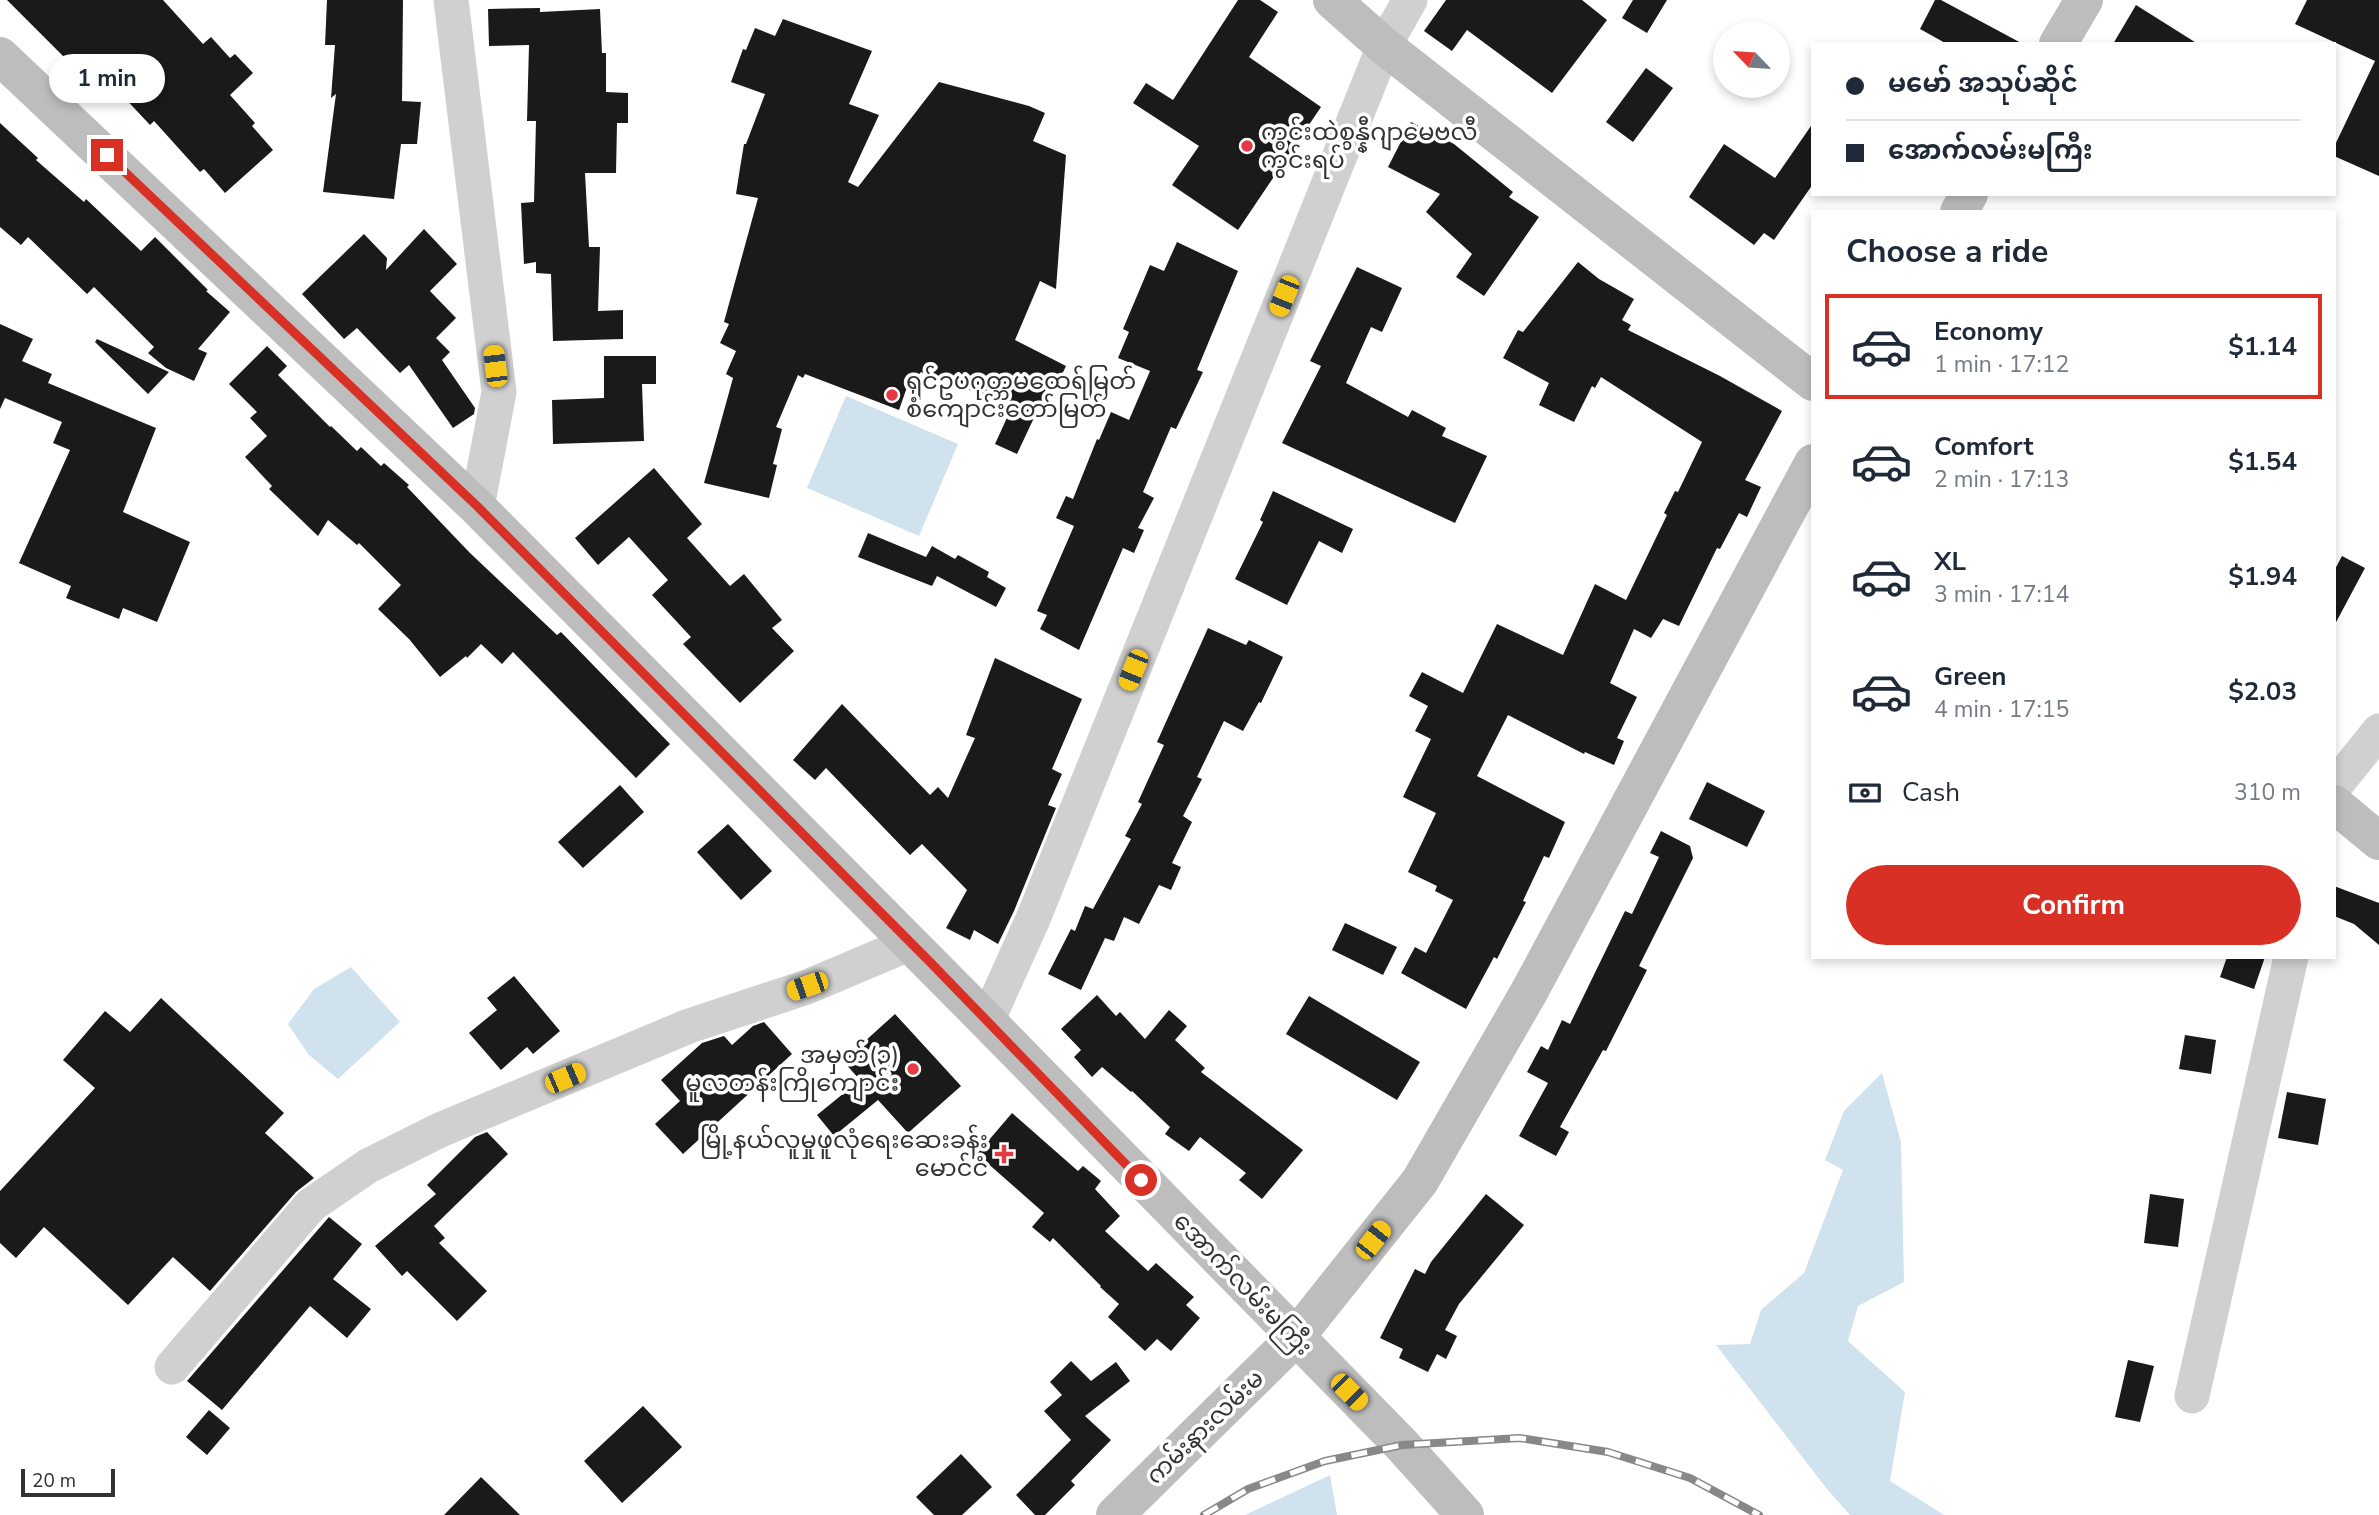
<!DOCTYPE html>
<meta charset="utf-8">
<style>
:root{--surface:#fff;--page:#f6f6f7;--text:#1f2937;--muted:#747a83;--line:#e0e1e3;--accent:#d93025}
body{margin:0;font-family:"Nunito Sans","Noto Sans Myanmar",sans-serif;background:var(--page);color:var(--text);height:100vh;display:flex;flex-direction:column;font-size:26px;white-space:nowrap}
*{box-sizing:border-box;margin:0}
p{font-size:23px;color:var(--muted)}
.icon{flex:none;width:38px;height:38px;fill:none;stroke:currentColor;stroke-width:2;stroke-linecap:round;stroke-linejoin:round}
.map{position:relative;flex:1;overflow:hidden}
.sheet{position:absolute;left:1811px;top:210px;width:525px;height:749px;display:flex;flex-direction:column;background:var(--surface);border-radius:0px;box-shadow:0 4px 10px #0003}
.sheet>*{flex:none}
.guide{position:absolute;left:1811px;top:42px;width:525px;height:154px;border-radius:0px;box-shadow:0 4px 10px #0003;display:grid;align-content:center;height:154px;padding:0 35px;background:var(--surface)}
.needle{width:46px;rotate:295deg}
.buttons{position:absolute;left:1713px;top:21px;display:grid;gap:14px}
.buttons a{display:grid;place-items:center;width:77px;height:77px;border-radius:50%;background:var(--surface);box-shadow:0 4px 10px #0003;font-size:35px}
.scale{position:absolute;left:21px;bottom:18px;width:94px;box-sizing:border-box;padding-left:7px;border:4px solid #333;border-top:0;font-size:19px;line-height:24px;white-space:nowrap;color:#333;-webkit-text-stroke:5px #fff;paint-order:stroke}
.end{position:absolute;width:32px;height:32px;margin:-16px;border:9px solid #d93025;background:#fff;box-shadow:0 0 0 4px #fff}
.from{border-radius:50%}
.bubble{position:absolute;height:49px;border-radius:24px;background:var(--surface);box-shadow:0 4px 10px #0003;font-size:23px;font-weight:700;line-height:49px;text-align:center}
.car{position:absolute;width:21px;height:42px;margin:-21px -10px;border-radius:9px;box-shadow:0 0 5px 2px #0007;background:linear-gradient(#f5c518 24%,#345 0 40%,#f5c518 0 76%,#345 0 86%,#f5c518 0)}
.guide b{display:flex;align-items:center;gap:24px;height:66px;font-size:26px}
.guide b+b{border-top:2px solid var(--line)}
.guide i{width:18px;height:18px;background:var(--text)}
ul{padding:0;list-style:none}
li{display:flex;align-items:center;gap:21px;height:105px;margin:0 14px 10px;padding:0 21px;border:4px solid transparent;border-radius:0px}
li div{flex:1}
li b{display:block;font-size:26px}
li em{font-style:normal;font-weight:700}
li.on{border-color:var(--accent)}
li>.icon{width:63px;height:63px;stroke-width:1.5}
h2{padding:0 35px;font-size:32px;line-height:84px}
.pay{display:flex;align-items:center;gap:18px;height:77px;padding:0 35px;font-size:26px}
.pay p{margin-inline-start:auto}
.cta{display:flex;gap:14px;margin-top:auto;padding:14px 35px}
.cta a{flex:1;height:80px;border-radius:42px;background:var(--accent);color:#fff;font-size:28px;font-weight:700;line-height:80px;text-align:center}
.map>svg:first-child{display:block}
</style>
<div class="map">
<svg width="2379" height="1515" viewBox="0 0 2379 1515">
<rect width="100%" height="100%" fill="#fff"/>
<path fill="#cfe2ee" d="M846 396 958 444 919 536 807 488Z
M351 967 400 1022 338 1079 308 1054 288 1024 314 989Z
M1882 1073 1901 1142 1904 1282 1858 1306 1848 1341 1905 1392 1890 1481 1944 1515H1850L1827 1489 1716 1345 1750 1344 1761 1310 1804 1273 1843 1170 1825 1160 1844 1111Z
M1330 1475 1337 1515H1245Z"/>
<path fill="#1a1a1a" d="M7 0H163L203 44 211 37 230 58 235 54 253 73 230 95 255 123 252 126 273 150 225 193 204 169 200 172 154 121 150 125 107 79 99 87 68 55 65 58Z
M327 0H403L402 101 421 102 417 144H401L394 199 323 192 336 94 331 98 335 45H325Z
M1238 0H1260L1278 12 1249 57 1321 107 1238 230 1172 185 1199 146 1133 103 1146 83 1173 100Z
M1446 0H1582L1607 20 1552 93 1467 30 1452 51 1424 31Z
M1633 0H1667L1647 33 1622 18Z
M1935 0H1941L2023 44H1947L1920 29Z
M2307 0H2379V176L2334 156V147L2375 61 2295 24Z
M2136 5 2198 44H2113Z
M540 8V12L600 9 602 53H606V92L628 93V123H617L616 173H585L589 247H600L598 311 623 310V339L553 341 551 274 536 273V262L524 264 521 203 534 202 536 121H527L529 45 489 46 488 9Z
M783 19 872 51 849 104 879 115 848 182 858 187 939 82 1029 106 1045 113 1033 141 1066 155 1056 289 1040 281 1015 340 1066 366 1046 408 1040 405 1017 454 995 444 1011 409 941 377 939 380 921 372 906 390 899 410 805 374 803 378 798 375 776 427 782 429 773 464 777 465 769 498 704 483 733 378 726 374 736 351 720 343 729 324 724 322 758 198 736 194 740 168 744 144H746L765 94 731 82 743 49 746 50 755 28 775 36Z
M1646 68 1673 88 1633 142 1606 122Z
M1411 122 1454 144 1513 192 1509 197 1539 217 1484 296 1456 277 1472 254 1426 212 1440 194 1388 167Z
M0 123 38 158 36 160 84 202 86 199 141 251 155 237 208 290 206 291 230 312 198 349 207 353 194 381 166 368 148 353 154 347 94 287 87 294 28 237 21 245 0 227Z
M1813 123V184L1774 240 1764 233 1754 245 1689 197 1724 144 1775 178Z
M424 229 457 264 430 291 456 318 436 338 450 352 442 360 475 408 474 414 453 428 409 365 400 373 357 328 344 339 302 294 364 234 387 258 386 270Z
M1177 242 1238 271 1197 370 1203 372 1176 429 1171 427 1143 492 1154 498 1138 528 1144 530 1134 553 1123 548 1079 650 1040 629 1047 615 1037 611 1074 526 1056 518 1066 496 1073 499 1097 439 1099 440 1111 412 1129 420 1150 371 1118 358 1129 332 1123 329 1150 265 1164 271Z
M1578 262 1599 279 1634 299 1622 320 1631 325 1628 330 1720 376 1782 411 1745 480 1761 487 1747 517 1739 513 1720 549 1717 548 1679 626 1663 619 1651 638 1634 629 1610 683 1637 697 1617 738 1624 741 1614 765 1585 752 1584 754 1508 715 1477 776 1565 822 1549 858 1544 856 1523 901 1526 902 1497 959 1494 957 1466 1009 1401 973 1415 947 1426 953 1453 900 1435 891 1437 886 1408 872 1436 813 1403 797 1431 739 1415 731 1428 706 1409 696 1422 672 1463 693 1497 624 1563 655 1595 584 1626 600 1667 515 1664 513 1675 491 1678 492 1702 442 1601 377 1595 388 1592 386 1574 422 1539 405 1549 383 1503 358 1518 330 1523 332Z
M1357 267 1402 288 1382 332 1371 327 1346 383 1408 417 1412 410 1446 428 1442 436 1487 456 1455 523 1282 443 1321 366 1310 361Z
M0 324 33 339 22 361 52 374 48 383 156 428 123 512 190 542 157 622 123 608 119 619 66 598 71 586 19 563 70 450 53 443 62 422 5 398 0 409Z
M97 339 169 372 148 394 95 342Z
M267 346 287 366 278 375 330 427 331 426 357 451 361 447 381 466 384 463 409 485 407 487 470 553 557 635 561 632 670 744 636 778 513 652 502 664 481 644 467 658 466 656 440 677 409 639 378 609 401 585 359 543 357 545 328 520 318 536 269 489 272 486 245 457 267 436 250 418 257 412 229 384Z
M604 356H656V384H642L644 441 553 444 552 400 604 398Z
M654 468 702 524 687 538 730 586 744 574 782 620 772 628 794 651 740 703 683 644 691 637 652 595 668 580 629 537 598 565 575 538Z
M1273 491 1353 529 1342 553 1319 541 1287 605 1235 579 1263 522 1260 520Z
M868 533 926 557 932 546 955 559 958 555 989 572 987 577 1006 588 996 607 937 576 932 586 858 557Z
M2342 556 2365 568 2334 626V571Z
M1208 628 1246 645 1249 640 1283 657 1261 703 1259 702 1243 731 1224 721 1197 777 1202 779 1183 816 1192 822 1172 863 1181 867 1171 890 1159 885 1139 924 1124 917 1114 941 1105 938 1081 990 1048 974 1071 929 1075 931 1085 906 1093 909 1131 839 1125 836 1142 804 1138 802 1164 745 1157 742Z
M995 658 1082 699 1052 769 1062 774 1048 805 1056 808 1014 911 998 944 974 930 970 940 946 928 967 890 922 844 910 855 826 768 815 780 793 760 842 704 930 795 938 787 948 798 975 738 966 735Z
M1707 782 1765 811 1747 847 1689 819Z
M620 785 644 812 583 868 558 842Z
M728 824 772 871 741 900 697 852Z
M1661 831 1690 846 1693 858 1639 966 1647 970 1606 1051 1603 1050 1560 1127 1569 1132 1556 1156 1519 1136 1548 1083 1527 1072 1541 1046 1548 1050 1562 1020 1570 1024 1625 911 1632 914 1659 857 1650 853Z
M2334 886 2379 903V945L2354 924 2334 916Z
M1345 923 1397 947 1383 975 1332 950Z
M2227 957H2265L2254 989 2220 977Z
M514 976 560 1031 533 1054 527 1047 501 1070 469 1033 497 1010 487 998Z
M1097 995 1116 1016 1120 1012 1145 1039 1169 1010 1187 1026 1175 1040 1205 1068 1201 1072 1303 1150 1262 1199 1239 1180 1246 1173 1200 1137 1189 1151 1165 1134 1170 1127 1132 1091 1131 1092 1102 1067 1092 1077 1074 1057 1081 1050 1061 1029Z
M1309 996 1420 1062 1397 1100 1286 1034Z
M161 998 284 1113 265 1133 314 1178 296 1192 210 1291 173 1257 128 1305 44 1227 16 1258 0 1243V1191L95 1088 63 1060 105 1011 130 1032Z
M895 1014 961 1086 908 1133 878 1100 834 1136 817 1115 860 1080 843 1061Z
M764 1022 792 1054 683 1154 655 1124 680 1101 661 1080 702 1043 724 1036 732 1045 753 1026Z
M2185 1035 2216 1040 2211 1074 2179 1069Z
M2287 1092 2326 1099 2318 1145 2278 1138Z
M1012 1113 1078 1171 1083 1166 1101 1181 1095 1189 1120 1216 1105 1231 1148 1271 1156 1263 1194 1297 1186 1305 1200 1318 1171 1351 1157 1339 1145 1351 1108 1317 1119 1304 1100 1287 1101 1286 1053 1238 1050 1242 1032 1227 1044 1213 977 1154Z
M487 1132 508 1154 434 1226 445 1238 439 1243 487 1291 457 1321 407 1271 402 1276 375 1246 436 1194 427 1185 475 1137Z
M1486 1194 1524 1225 1459 1304 1445 1330 1457 1336 1446 1359 1437 1354 1428 1372 1399 1358 1403 1349 1380 1338 1415 1269 1425 1274 1431 1262Z
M2150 1194 2184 1199 2178 1247 2144 1243Z
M329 1217 362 1244 333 1279 371 1309 347 1338 310 1306 222 1410 187 1381Z
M2128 1360 2154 1366 2140 1422 2115 1417Z
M1071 1361 1091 1381 1116 1362 1130 1381 1085 1416 1111 1440 1071 1481 1075 1485 1045 1515H1035L1016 1495 1071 1440 1044 1411 1062 1395 1050 1382Z
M643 1406 682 1447 622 1503 584 1461Z
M209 1410 230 1428 207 1455 186 1437Z
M961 1454 992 1487 962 1515H934L916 1497Z
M481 1477 520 1515H444Z"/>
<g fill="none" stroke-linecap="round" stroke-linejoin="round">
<path stroke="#d0d0d0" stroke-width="35" d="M451 0 499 392 477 507
M2334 787 2379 731
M987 1021 1033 919 1384 46 1410 0
M172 1367 311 1205 368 1166 440 1130 689 1026 807 987 911 943
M2192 1396 2291 957"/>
<path stroke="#bdbdbd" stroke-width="38" d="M1332 0 1384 46 1813 382
M2058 44 2084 0
M0 56 477 507 987 1021 1402 1445 1465 1515
M1959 212 1969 194
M2334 804 2379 841
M1115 1515 1295 1338 1420 1181 1529 992 1813 463"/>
<g stroke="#888" stroke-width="8">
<path id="rail" d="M1204 1515 1248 1489 1325 1461 1402 1445 1520 1438 1608 1452 1690 1478 1759 1515"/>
</g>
<use href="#rail" stroke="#fff" stroke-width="5" stroke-dasharray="16" stroke-linecap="butt"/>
</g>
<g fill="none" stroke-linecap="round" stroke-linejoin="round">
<path stroke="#d93025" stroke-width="9" d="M107 155 477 506 930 962 1141 1180"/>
</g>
<g fill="#e63946" stroke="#fff" stroke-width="2.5">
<circle cx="1247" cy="146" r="7"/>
<circle cx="892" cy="395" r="7"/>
<circle cx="913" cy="1069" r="7"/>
<path d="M1000.5 1143.5h7v7h7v7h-7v7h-7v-7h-7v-7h7z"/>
</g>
<g text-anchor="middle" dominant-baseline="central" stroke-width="7" stroke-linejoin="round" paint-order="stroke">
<g font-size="24" fill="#333" stroke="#fff" text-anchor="start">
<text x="1261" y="132">ကွင်းထဲစွန္နီဂျာမေဗလီ<tspan x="1261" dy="28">ကွင်းရပ်</tspan></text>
<text x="906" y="381">ရှင်ဥပဂုတ္တမထေရ်မြတ်<tspan x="906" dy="28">စံကျောင်းတော်မြတ်</tspan></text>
<text x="899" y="1055" text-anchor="end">အမှတ်(၃)<tspan x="899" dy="28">မူလတန်းကြိုကျောင်း</tspan></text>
<text x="988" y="1140" text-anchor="end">မြို့နယ်လူမှုဖူလုံရေးဆေးခန်း<tspan x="988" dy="28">မောင်ငံ</tspan></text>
</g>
<g font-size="24" fill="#333" stroke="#fff">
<text transform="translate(1243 1284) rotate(46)">အောက်လမ်းမကြီး</text>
<text transform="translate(1205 1427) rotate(-44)">ကမ်းနားလမ်းမ</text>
</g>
</g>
</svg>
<div class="buttons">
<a><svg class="needle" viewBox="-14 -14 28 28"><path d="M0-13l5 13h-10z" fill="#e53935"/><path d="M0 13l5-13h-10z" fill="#747a83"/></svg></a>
</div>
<div class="scale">20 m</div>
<i class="end from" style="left:1141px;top:1180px"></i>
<i class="end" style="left:107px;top:155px"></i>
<div class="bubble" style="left:49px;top:54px;width:116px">1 min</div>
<i class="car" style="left:1284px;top:296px;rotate:202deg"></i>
<i class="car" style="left:495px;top:366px;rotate:353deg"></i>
<i class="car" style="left:1133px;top:670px;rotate:202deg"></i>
<i class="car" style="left:807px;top:986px;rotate:251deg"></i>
<i class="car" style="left:565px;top:1078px;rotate:67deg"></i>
<i class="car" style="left:1373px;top:1240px;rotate:38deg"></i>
<i class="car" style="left:1349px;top:1392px;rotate:135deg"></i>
<div class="guide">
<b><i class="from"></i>မမော် အသုပ်ဆိုင်</b>
<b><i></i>အောက်လမ်းမကြီး</b>
</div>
<section class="sheet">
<h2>Choose a ride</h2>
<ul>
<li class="on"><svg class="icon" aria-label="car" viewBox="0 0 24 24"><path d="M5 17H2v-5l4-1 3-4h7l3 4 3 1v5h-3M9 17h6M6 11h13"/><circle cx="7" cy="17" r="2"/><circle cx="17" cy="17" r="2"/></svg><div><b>Economy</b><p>1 min · 17:12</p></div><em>$1.14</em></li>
<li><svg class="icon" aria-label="car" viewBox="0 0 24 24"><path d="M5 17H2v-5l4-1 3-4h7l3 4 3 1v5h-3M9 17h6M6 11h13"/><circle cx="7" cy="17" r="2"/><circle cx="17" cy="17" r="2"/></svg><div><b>Comfort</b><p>2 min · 17:13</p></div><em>$1.54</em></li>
<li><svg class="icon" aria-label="car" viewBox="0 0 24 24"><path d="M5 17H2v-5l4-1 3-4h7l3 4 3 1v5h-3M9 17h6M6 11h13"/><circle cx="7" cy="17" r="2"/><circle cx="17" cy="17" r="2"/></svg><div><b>XL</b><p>3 min · 17:14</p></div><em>$1.94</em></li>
<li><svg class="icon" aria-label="car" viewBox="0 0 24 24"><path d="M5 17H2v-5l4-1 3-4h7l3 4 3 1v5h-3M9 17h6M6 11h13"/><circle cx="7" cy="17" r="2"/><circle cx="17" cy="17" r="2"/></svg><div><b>Green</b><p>4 min · 17:15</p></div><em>$2.03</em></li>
</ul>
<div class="pay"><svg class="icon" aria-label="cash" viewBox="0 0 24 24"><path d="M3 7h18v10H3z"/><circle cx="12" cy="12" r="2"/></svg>Cash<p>310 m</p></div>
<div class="cta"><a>Confirm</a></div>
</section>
</div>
